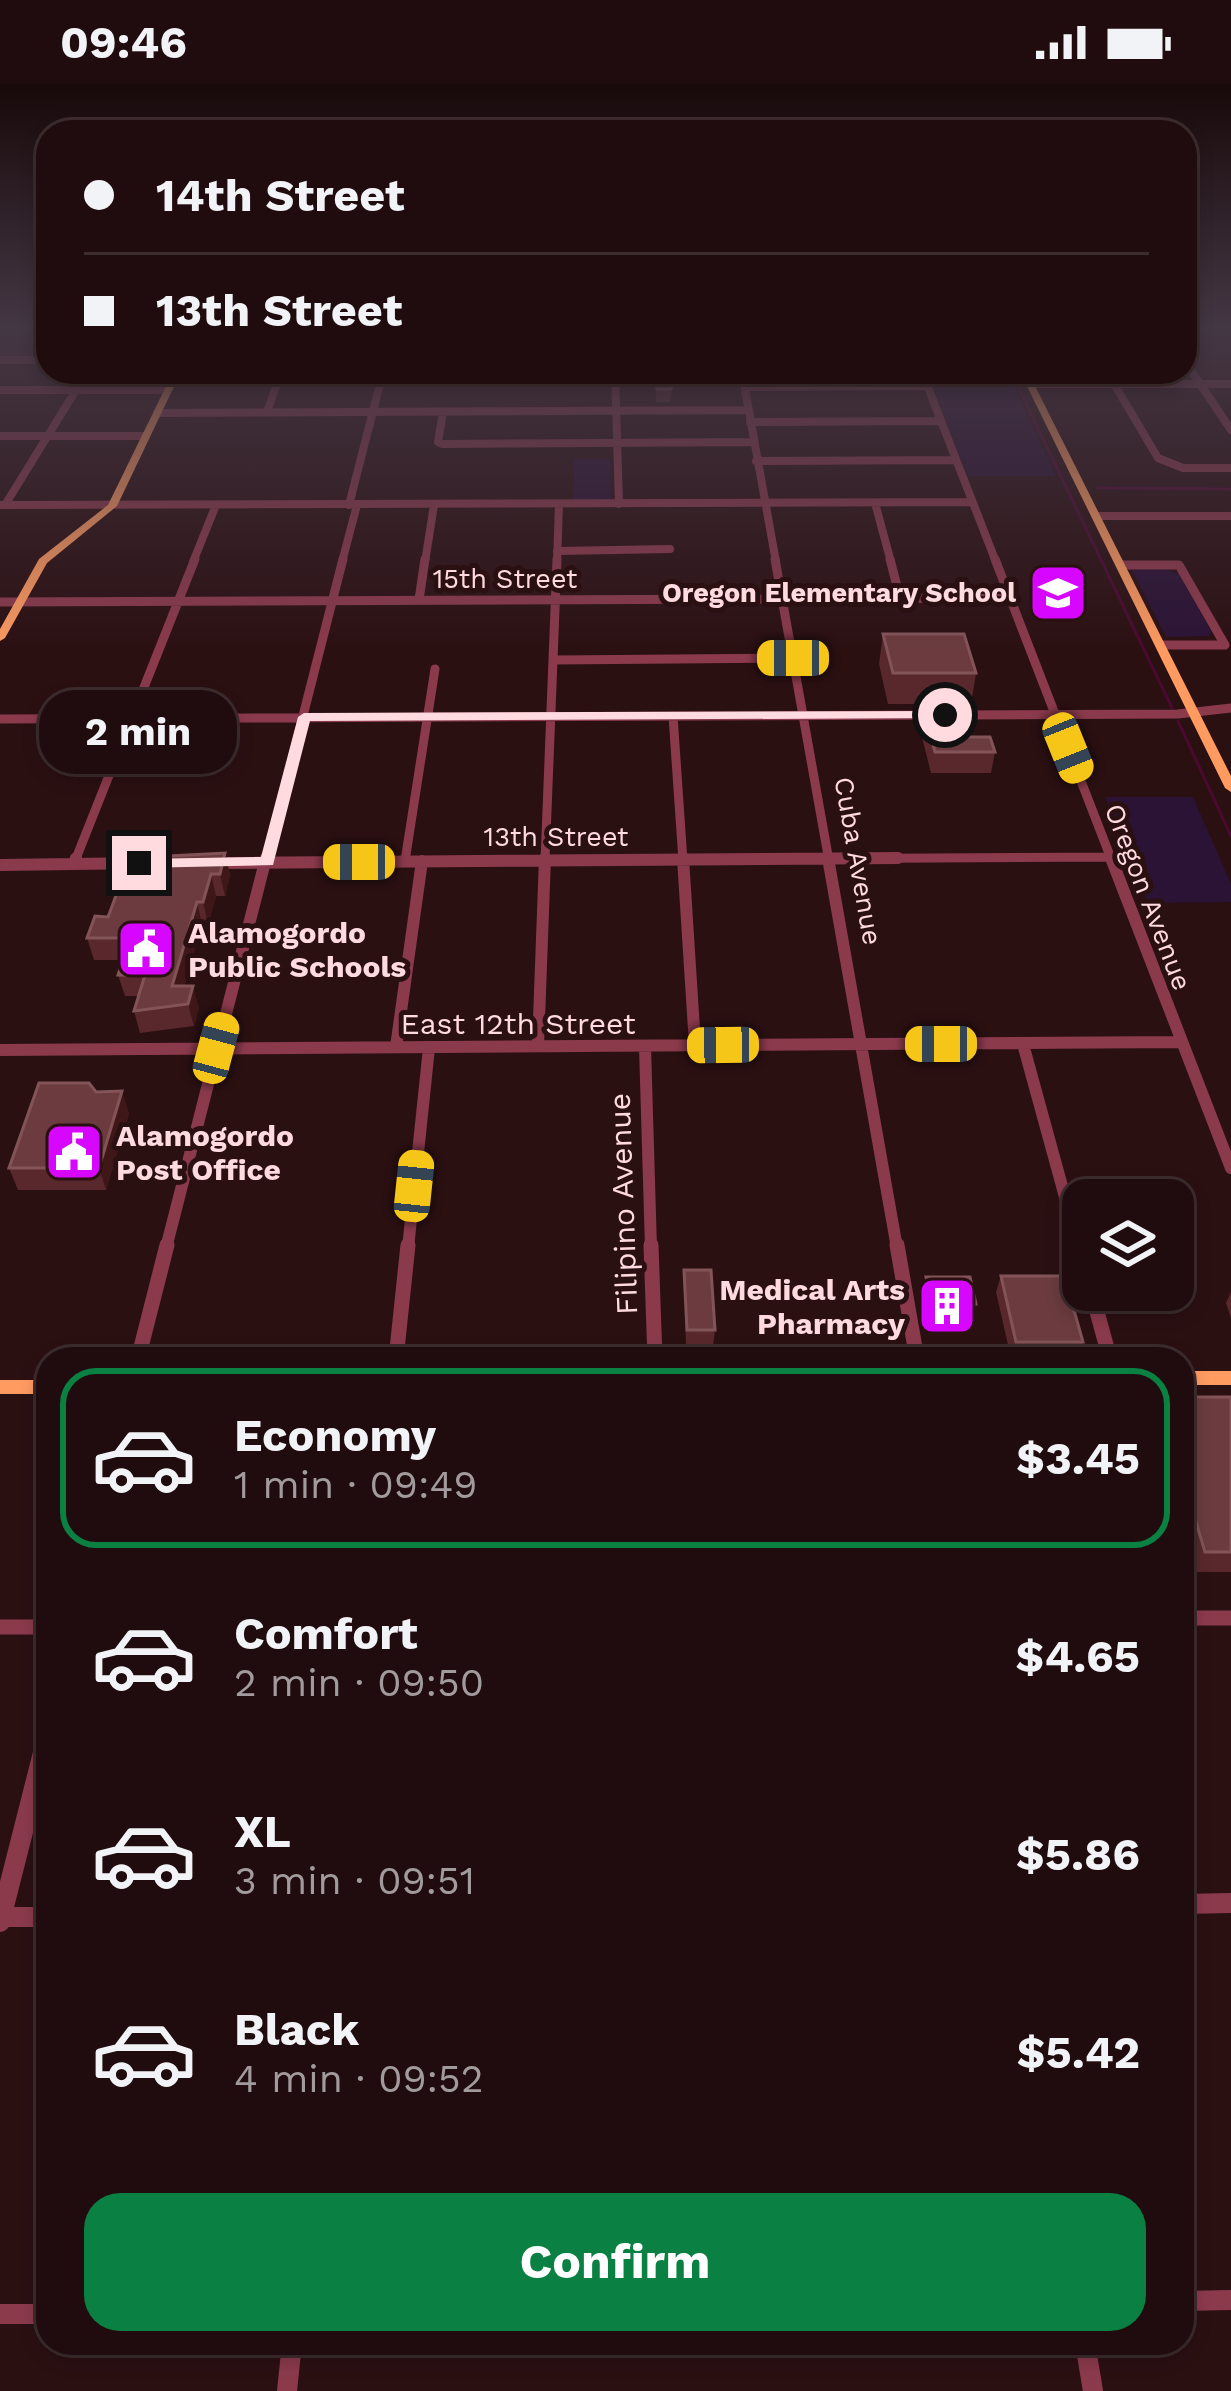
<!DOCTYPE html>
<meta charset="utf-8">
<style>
:root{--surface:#200c0e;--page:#2d1a1c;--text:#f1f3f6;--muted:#a29b9e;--line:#3d2c2e;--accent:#0b8043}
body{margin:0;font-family:"Work Sans",sans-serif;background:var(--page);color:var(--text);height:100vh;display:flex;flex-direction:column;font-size:45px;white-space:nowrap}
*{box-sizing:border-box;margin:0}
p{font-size:39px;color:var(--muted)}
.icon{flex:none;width:66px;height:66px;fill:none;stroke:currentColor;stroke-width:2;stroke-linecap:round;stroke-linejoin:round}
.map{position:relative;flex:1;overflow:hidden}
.sheet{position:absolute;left:36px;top:1263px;width:1158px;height:1008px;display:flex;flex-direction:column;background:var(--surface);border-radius:36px;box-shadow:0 6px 18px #0003,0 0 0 3px var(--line)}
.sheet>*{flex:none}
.hud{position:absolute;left:36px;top:36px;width:1161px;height:264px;border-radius:36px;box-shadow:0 6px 18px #0003,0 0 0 3px var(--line);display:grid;align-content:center;height:264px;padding:0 48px;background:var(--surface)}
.fabs{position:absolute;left:1062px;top:1095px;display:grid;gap:24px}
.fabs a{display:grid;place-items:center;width:132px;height:132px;border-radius:24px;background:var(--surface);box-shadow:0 6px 18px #0003,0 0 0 3px var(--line);font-size:60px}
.end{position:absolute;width:54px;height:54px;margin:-27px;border:15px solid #ffdadf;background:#111;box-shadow:0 0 0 6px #111}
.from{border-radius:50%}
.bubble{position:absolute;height:84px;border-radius:36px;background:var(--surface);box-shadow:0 6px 18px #0003,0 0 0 3px var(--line);font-size:39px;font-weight:700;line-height:84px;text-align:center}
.car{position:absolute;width:36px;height:72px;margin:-36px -18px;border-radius:15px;box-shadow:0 0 9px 3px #0007;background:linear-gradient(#f5c518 24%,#345 0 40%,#f5c518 0 76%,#345 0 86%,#f5c518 0)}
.hud b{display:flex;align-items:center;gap:42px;height:114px;font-size:45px}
.hud b+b{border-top:3px solid var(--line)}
.hud i{width:30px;height:30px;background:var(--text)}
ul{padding:21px 0 0;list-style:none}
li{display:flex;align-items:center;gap:36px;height:180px;margin:0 24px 18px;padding:0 24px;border:6px solid transparent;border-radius:36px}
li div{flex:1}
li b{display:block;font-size:45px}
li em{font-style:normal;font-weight:700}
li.on{border-color:var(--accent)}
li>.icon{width:108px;height:108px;stroke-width:1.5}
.cta{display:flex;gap:24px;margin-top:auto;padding:24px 48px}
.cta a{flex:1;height:138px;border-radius:36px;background:var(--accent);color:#fff;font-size:48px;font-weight:700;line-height:138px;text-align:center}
.status{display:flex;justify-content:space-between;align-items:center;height:84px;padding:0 60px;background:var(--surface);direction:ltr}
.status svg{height:33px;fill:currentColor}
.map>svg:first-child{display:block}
</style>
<div class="status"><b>09:46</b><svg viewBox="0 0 49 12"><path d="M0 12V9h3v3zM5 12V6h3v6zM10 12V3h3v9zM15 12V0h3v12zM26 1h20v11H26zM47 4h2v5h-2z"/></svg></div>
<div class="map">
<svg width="1231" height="2307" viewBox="0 0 1231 2307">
<rect width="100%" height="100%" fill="#2b1012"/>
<path fill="#2b1335" d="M927 288H1007L1056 392H968Z
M574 375H610L611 417H573Z
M1161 484 1179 490 1211 547 1209 552 1166 553 1132 486Z
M1105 713H1193L1231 800V818L1147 819Z"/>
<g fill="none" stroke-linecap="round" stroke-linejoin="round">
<path stroke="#4b0932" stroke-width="3" d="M1011 288 1172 624
M1098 404 1231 405
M1178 637 1231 752"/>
<path stroke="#8b3a4c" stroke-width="8" d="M28 245H48
M0 276H48
M1185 277 1231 346
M615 288 619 420
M742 288 776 478
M922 288 996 478
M1107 288 1158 374 1183 384H1231
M381 296H454
M1030 300H1231
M746 303 928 302
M0 306H168
M86 306 96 288
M267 328 281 288
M443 328 438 358 442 360 753 358
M157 329 749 326
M750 338 940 337
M0 352H144
M756 377 956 376
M875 419 891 478
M0 421 972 418
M5 421 76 306
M349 421 383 288
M1096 432H1231
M557 467 670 465
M193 478 216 421
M342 478 357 421
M425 478 434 421
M557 478 559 420"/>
<path stroke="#8b3a4c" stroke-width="9" d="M775 475 829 777
M890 475 900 514
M995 475 1112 777
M1121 481H1179L1225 561H1162
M419 516 425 475
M0 518 1010 514
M554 576 793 574
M673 632 683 777
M0 635 1178 630 1231 624
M75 777 195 475
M266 777 343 475
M405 777 435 585
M448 777 1111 773
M545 777 557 475"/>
<path stroke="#8b3a4c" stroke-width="12" d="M683 774 695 961
M828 774 897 1164
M1111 774 1231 1084
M211 779 898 774
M74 780 76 774
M0 781 146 779
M1023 960 1079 1164
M538 962 545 774
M396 963 422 777
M645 963 651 1164
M0 966 1180 958
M166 1164 266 774
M408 1164 429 964"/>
<path stroke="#8b3a4c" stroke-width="15" d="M651 1161 655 1275
M897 1161 917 1275
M1078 1161 1083 1178
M1091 1206 1110 1275
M138 1275 167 1161
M396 1275 408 1161
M1182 1534H1231
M0 1543H48
M45 1664 48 1650"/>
<path stroke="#8b3a4c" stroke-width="20" d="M1182 1820 1231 1819
M0 1833H48
M0 1838 45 1661
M1182 2217 1231 2216
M0 2230H48
M1085 2259 1093 2307
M287 2307 292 2259"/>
<path fill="#ff9b61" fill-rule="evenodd" d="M173 288H181L117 422 47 479 5 554 0 557V545L39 475 108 421Z
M1020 288H1028L1231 692V708L1225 704Z
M1182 1287H1231V1301H1182Z
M0 1296H48V1310H0Z"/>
</g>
<path fill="#59282c" d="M655 288 671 305 670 318H656Z
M883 550 976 589 971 620H888L879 580Z
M923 624 954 653 995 668 991 689H931L920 645Z
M225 769 230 791 225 812H216L208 840H202L184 902 199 924 194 942 140 949 134 927 138 912H125L118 891 123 876H94L87 854 108 833Z
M96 1008 129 1029 106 1106H18L9 1084Z
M684 1186 715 1246 713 1262H686Z
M1001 1192H1083V1206H1086L1081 1221H1072L1083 1258 1077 1274H1011L996 1208Z
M926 1193 976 1220 972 1236H928L923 1209Z
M1231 1208V1234L1226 1219Z
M1182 1313H1231V1488H1194L1182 1446Z"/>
<path fill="#3f1719" d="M225 769 230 791 225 812 220 790Z
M211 790 216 812 208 840 203 818Z
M197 818 202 840 178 924 172 902Z
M193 902 199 924 194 942 188 920Z
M122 1007 129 1029 106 1106 99 1084Z"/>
<path fill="#6b3b3f" stroke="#825458" stroke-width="3" d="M656 288H670L671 305H657Z
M883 550H964L976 589H893Z
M923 624H945L954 653H990L995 668H935Z
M225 769 220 790H211L203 818H197L172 902H193L188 920 134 927 145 891H118L131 854H87L95 832 108 833 130 774Z
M39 999H89L96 1008 122 1007 99 1084H9Z
M684 1186H711L715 1246H687Z
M1001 1192H1083V1205H1068L1083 1258H1016Z
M926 1193H970L976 1220H932Z
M1182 1313H1231V1468H1205L1182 1391Z"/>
<linearGradient id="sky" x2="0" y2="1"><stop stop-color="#18090a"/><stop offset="0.43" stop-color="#443744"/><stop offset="1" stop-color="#443744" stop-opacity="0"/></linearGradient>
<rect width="1231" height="568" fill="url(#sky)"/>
<path fill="#ffdadf" d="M945 627 949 634 310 637 273 781 139 784 132 779 139 775 261 773 298 633 304 629Z"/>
<defs>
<g id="school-square" transform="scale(3)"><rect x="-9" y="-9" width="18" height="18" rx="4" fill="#d706ff" stroke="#2b1012"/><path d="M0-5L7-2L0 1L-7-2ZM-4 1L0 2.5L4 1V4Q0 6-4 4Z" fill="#fff"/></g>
<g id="civic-square" transform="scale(3)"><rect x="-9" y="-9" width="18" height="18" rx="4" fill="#d706ff" stroke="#2b1012"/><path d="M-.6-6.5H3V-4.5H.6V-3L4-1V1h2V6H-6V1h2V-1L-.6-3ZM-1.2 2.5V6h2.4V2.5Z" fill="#fff"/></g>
<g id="building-square" transform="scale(3)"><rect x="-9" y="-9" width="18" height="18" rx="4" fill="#d706ff" stroke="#2b1012"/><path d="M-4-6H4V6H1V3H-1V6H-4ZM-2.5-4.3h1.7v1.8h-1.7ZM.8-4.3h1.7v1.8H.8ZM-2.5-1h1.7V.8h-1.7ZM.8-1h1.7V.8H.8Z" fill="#fff"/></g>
</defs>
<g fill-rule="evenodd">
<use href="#school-square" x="1058" y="509"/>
<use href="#civic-square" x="146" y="865"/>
<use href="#civic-square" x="74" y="1068"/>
<use href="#building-square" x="947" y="1222"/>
</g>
<g text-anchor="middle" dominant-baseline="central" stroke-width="10" stroke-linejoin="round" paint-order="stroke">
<g font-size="27" fill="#ffdadf" stroke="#2b1012">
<text x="505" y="495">15th Street</text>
<text x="556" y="753">13th Street</text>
<text transform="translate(858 777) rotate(80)">Cuba Avenue</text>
<text transform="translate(1148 813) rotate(69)">Oregon Avenue</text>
</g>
<g font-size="27" font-weight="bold" fill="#ffdadf" stroke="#2b1012" text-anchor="end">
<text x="1016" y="509">Oregon Elementary School</text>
</g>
<g font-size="30" font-weight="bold" fill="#ffdadf" stroke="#2b1012" text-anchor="start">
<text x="188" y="848">Alamogordo<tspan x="188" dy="34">Public Schools</tspan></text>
<text x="116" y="1051">Alamogordo<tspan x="116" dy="34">Post Office</tspan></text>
<text x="905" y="1205" text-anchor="end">Medical Arts<tspan x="905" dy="34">Pharmacy</tspan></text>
</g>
<g font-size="30" fill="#ffdadf" stroke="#2b1012">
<text x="518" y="939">East 12th Street</text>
<text transform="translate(623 1120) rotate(-92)">Filipino Avenue</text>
</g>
</g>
</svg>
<div class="fabs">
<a><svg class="icon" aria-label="layers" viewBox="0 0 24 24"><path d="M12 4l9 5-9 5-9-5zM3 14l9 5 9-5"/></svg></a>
</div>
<i class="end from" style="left:945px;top:631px"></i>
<i class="end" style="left:139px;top:779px"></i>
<div class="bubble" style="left:39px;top:606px;width:198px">2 min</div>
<i class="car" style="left:793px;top:574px;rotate:270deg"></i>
<i class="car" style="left:1068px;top:664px;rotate:158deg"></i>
<i class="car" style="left:359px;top:778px;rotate:270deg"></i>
<i class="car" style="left:941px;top:960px;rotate:270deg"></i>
<i class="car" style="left:723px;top:961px;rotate:269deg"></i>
<i class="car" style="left:216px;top:964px;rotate:15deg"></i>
<i class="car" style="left:414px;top:1102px;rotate:6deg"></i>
<div class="hud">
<b><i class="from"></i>14th Street</b>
<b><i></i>13th Street</b>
</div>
<section class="sheet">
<ul>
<li class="on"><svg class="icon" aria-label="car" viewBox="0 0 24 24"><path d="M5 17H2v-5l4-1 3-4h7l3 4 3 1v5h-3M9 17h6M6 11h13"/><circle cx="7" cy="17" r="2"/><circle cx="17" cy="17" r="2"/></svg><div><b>Economy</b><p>1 min · 09:49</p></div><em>$3.45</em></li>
<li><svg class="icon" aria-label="car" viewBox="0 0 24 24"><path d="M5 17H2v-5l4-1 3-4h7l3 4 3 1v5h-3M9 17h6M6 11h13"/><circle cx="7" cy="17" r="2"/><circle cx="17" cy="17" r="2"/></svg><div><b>Comfort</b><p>2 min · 09:50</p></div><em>$4.65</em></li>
<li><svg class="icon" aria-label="car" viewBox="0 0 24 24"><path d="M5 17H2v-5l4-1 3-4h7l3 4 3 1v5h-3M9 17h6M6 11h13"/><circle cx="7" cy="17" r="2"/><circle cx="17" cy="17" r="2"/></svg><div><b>XL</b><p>3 min · 09:51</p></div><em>$5.86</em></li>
<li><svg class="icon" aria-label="car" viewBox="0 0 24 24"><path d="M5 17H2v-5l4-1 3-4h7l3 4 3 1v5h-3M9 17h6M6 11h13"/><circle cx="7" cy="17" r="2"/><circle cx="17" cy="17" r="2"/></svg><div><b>Black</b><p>4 min · 09:52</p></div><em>$5.42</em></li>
</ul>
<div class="cta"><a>Confirm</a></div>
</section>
</div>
